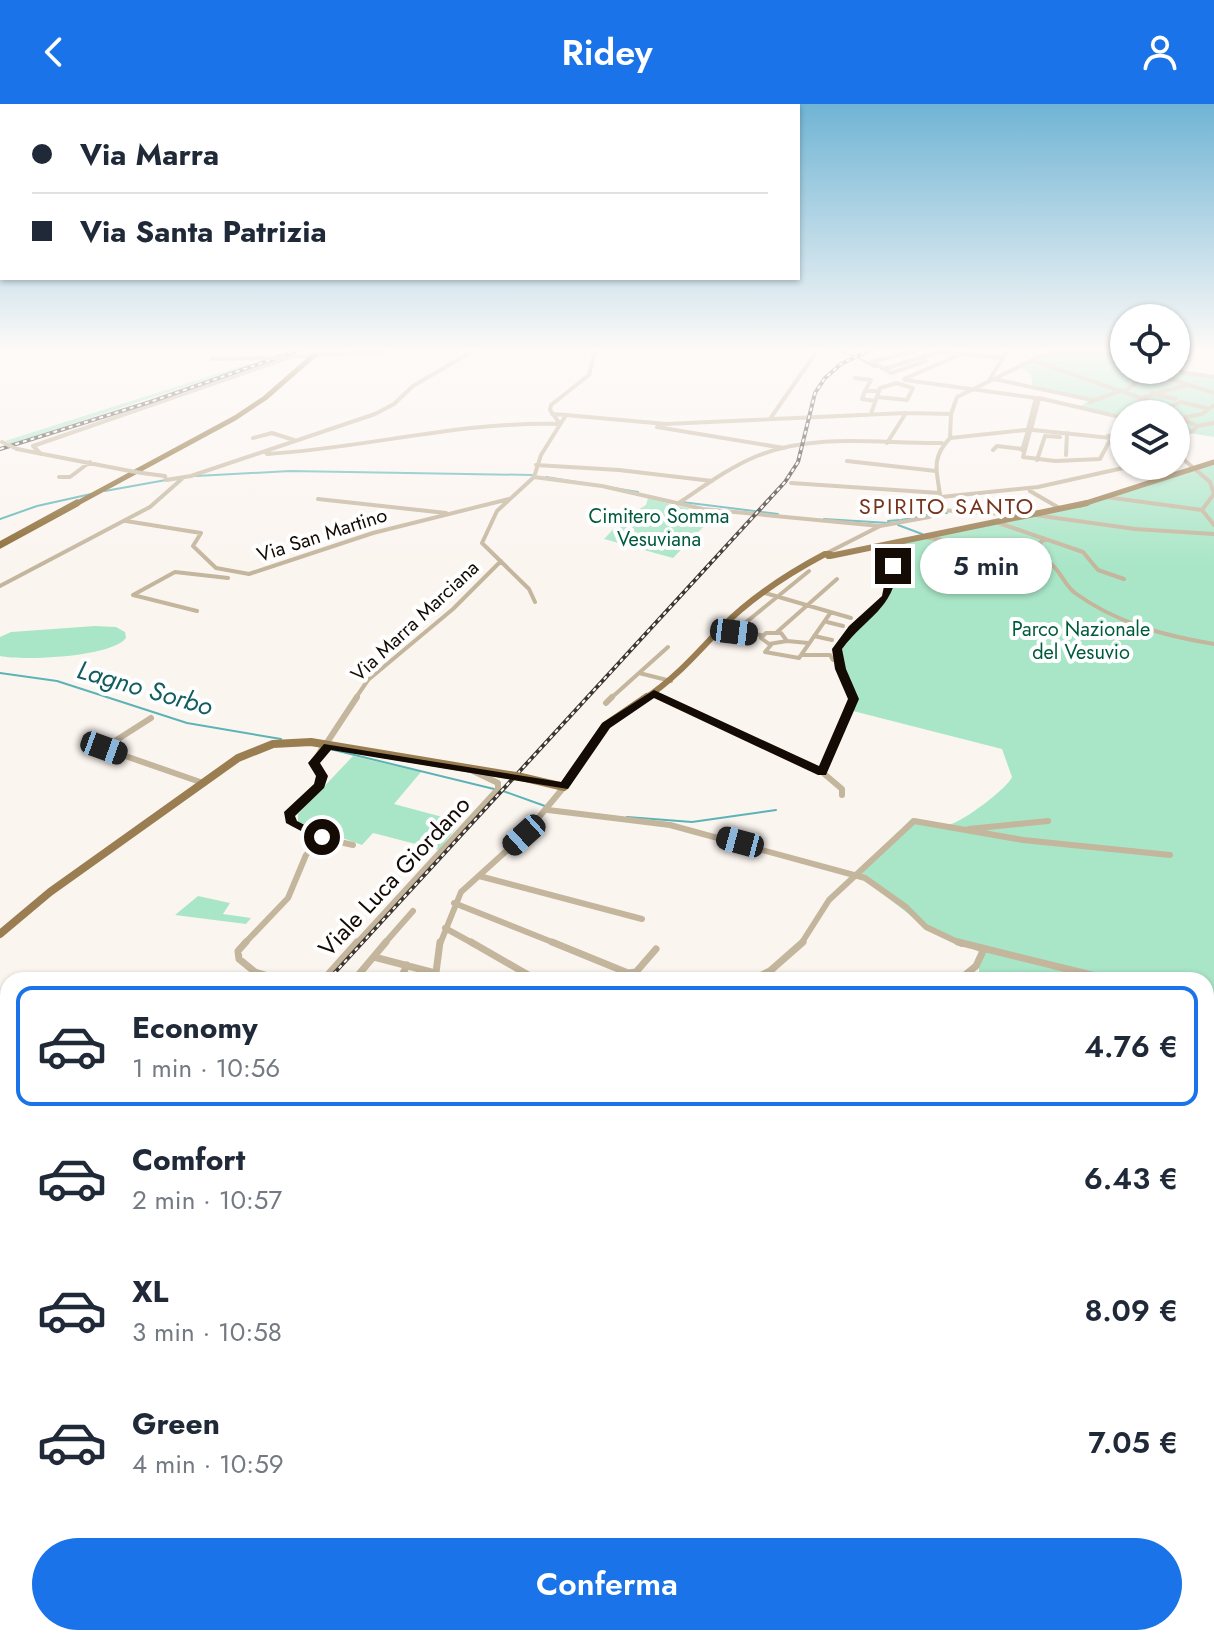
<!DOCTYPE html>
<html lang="it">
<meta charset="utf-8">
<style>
:root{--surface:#fff;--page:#f6f6f7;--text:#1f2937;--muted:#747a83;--line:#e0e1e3;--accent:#1a73e8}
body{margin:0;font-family:Jost,sans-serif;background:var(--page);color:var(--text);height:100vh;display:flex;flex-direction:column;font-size:30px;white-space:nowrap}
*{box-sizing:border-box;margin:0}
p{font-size:26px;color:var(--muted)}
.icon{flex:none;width:44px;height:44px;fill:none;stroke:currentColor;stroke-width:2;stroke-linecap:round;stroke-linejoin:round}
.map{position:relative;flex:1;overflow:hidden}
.drawer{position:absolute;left:0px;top:868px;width:1214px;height:674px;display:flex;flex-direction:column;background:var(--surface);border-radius:24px 24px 0 0;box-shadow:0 2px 6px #0004}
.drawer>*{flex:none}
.banner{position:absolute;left:0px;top:0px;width:800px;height:176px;box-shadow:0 2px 6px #0004;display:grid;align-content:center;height:176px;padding:0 32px;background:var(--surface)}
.fabs{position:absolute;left:1110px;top:200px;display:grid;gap:16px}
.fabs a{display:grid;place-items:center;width:80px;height:80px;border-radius:50%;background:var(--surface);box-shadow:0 2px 6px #0004;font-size:40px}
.end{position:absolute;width:36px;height:36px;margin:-18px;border:10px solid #140b04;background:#fff;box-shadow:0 0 0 4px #fff}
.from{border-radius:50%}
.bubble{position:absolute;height:56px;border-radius:28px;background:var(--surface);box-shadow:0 2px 6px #0004;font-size:26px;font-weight:600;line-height:56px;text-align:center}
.car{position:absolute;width:24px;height:48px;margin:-24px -12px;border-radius:10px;box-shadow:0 0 6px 2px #0007;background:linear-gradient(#222 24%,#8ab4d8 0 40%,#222 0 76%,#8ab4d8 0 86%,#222 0)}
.banner b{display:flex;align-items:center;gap:28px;height:76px;font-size:30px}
.banner b+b{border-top:2px solid var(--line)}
.banner i{width:20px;height:20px;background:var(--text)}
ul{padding:14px 0 0;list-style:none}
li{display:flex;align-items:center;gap:24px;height:120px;margin:0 16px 12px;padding:0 16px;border:4px solid transparent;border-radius:16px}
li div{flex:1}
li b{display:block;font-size:30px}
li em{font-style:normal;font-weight:600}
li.current{border-color:var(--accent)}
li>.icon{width:72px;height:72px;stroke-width:1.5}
.primary-button{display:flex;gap:16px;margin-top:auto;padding:16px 32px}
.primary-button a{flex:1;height:92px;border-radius:48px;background:var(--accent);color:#fff;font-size:32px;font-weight:600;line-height:92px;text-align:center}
header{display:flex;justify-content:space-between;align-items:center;height:104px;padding:0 32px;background:var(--accent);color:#fff;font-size:36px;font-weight:600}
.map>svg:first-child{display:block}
</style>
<header><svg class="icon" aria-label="back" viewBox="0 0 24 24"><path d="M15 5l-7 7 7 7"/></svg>Ridey<svg class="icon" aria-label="person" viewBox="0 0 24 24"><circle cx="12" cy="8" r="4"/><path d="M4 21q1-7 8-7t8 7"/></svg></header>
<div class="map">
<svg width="1214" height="1541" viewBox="0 0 1214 1541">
<rect width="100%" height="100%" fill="#fbf5f0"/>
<path fill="#a9e6c7" d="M1050 247H1124V266H1175L1214 273V333L1176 327V310H1124V315L1079 303 1088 297 1033 283 1031 270 1016 261Z
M248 260 251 261 11 340 5 337Z
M1214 357V1541H898L900 1534H1206V876H979V848L919 818 857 770 912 714C923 716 939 721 951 720 962 718 1008 684 1012 673L1002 645 849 606 852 595C847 583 835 566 835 554 834 533 873 504 887 490L888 468 907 434 1083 400Z
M648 394 715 411 673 454 604 435 623 415 646 401Z
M95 522 116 523 125 528 126 534C112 553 24 557 0 552V533L11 528Z
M353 652 421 668 394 700 461 718 439 746 373 729 362 741 298 718V710Z
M198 792 230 799 223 810 251 814 246 820 175 811Z"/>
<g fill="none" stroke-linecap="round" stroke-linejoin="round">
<path stroke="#5cb3b6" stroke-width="2" d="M841 247 853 252
M855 252 875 263
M196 372 290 367 532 371
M546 373 638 388
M105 387 166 376
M682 398 778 410
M941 409H947
M0 415 37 402 91 390
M824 415 889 419
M901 416 932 410
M888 417 899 416
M898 421 922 430
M0 569 57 577 187 619 281 635
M330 645 494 685
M503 687 545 702
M627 713 692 718 776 706"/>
<path stroke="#c4b59d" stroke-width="4" d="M934 247 1002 254
M286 253 386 247
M212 255 269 254
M1031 256 1141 294 1197 322 1193 327 1176 331
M871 258 891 269 926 257 917 255
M871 258 915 247
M884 265 938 248
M1174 267 1214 273
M1158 271 1214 289
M855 274 871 276 865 287
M904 275 963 249
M990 275 1007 247
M994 275 1092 296
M905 276 1036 294 1028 325
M1125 287 1141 275 1176 267
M1152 289 1175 295
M877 293 907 296 913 284 896 279
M1039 294 1124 314
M1141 294 1186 281
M875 297 862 295 865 287H879
M1090 298 1120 287
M1165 305 1181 298 1206 304
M871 310 880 284 897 279
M566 311 666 320 906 309
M1186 313 1202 310 1214 301
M770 315 817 247
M560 320 550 306 551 301 589 271 595 247
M1197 322 1214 319
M657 323 784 344
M1031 325 1039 295
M1108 332 1124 330
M253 334 272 329 294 336
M950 334 951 310 957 293 1051 247
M950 334 1026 326
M887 339 906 309 951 310
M17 345 130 367
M993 346 997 342 1022 345
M1022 346 1028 327
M1176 349 1210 378 1214 390
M41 350 33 342 290 253
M267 350C366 344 461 317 560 320
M1066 351 1067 329
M1023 353 1055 357 1100 355 1111 334 1033 326
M1023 353 1030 327
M1037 356 1045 332 1060 333
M847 357 936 367
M536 361 619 366 712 377
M142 369 165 372 166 376 191 372 375 310 394 300 413 282 473 247
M59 373H70L90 358
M534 373 602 382 703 405 880 422
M534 373 497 407 482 439 529 485 535 498
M534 373 541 351 566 311 552 310
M791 379 940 389
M1030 387 1061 405
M941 393 1038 383 1132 362
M1106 393 1202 406 1214 421
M318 395 446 409
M677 400C703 383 728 364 757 352 816 328 881 340 942 339
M940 406 1020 411
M1202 406 1214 390
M1035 411 1135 425 1214 430
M126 417 201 429 193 442 216 464 249 470 373 429 509 395
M996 418 1083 448 1098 466 1124 475
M925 433C964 442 1010 437 1047 457 1060 464 1063 480 1075 489 1116 519 1165 532 1214 540
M825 450 880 422 929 413 940 406C943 376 925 360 950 334
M1029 450 1044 435
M0 482 150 403 184 373
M765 489 851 514
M197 507 133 491 175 468 228 474
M827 518 843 522
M720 526 761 531
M734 528 809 467
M777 528 837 475
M766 529H781L787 537 769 540 761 534Z
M814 532 832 536
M787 537 808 539
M771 541 765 548 799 554 831 508
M802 551H830L833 556
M639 569 671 577
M654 590 665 595
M355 595 368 576 453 505 501 457
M610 595 668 543
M853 595 840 565 837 545 853 524 886 494 891 483 892 465 904 441 901 437"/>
<path stroke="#c4b59d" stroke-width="6" d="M661 593 822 668 842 685V691
M606 599 612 593
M88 639 203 679
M321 640 323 642 314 660 322 677 289 711 292 719 322 733
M326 640 357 593
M104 644 151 614
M822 668 852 593
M548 706 670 721 865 774 906 803 926 823 962 840
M969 725 1048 717
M327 735 353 741
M479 772 642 815
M454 799 557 840
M445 824 474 840
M244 840 288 794 306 751 321 736
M356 840 498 685V679L473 667
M384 840 413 807
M440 840 461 788 524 731 564 683
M801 840 829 796 914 717 1023 736 1170 751"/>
<path stroke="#c4b59d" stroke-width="7" d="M246 838 238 847 239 855 255 868 282 876
M471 838 537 876
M552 838 628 869 636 868 656 845
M958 838 1112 876
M374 853 435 869
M241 876 255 868
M323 876 357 838
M354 876 386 838
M400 876 407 861
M435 876 440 838
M752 876 770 867 803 838
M959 876 976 862 983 847
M1206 900 1214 902
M0 969 8 972
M0 1102 8 1097"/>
<path stroke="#c4b59d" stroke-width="9" d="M0 1190 8 1185
M0 1290 8 1289
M0 1369 8 1363
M0 1434 8 1428
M1206 1435H1214
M0 1514 8 1520
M27 1534 36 1541
M1031 1534 1040 1541
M200 1541 217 1534
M437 1541 439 1534"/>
<path stroke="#9a7e51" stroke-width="5" d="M1080 401 1214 358"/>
<path stroke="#9a7e51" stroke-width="6" d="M1039 409 1087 399
M830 452 1029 411
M644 595C675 575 697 549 722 523 751 494 789 469 825 450H830L828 452"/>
<path stroke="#9a7e51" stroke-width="8" d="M517 672 564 683 606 621 647 593
M0 830 50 788 238 654 273 640 311 638 509 671"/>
<path stroke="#8a6a32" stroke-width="5" d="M74 401 235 314 265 294 312 253"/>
<path stroke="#8a6a32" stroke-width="7" d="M0 441 77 399"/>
<g stroke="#3d352e" stroke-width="4">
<path id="rail" d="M0 345 150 298 296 247
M328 876 785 378 798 358 815 289 825 274 841 260 868 247
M0 1117 8 1112"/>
</g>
<use href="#rail" stroke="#fff" stroke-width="2" stroke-dasharray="4" stroke-linecap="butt"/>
<path stroke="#c4b59d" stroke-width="4" d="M269 254H282
M2 338 17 345
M130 367 142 369"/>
<path stroke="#9a7e51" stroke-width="6" d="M1029 411 1039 409"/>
<path stroke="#9a7e51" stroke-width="8" d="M509 671 517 672"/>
<path stroke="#8a6a32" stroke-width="5" d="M312 253 315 251"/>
</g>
<linearGradient id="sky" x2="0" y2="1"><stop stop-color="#70b4d4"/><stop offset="0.53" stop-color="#fdfaf8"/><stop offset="1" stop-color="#fdfaf8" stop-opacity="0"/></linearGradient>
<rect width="1214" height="462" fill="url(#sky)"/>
<path fill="#140b04" d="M893 459 898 462C893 506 867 512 842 545L846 565 859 595 826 671H818L654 594 610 624 568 685 331 646 320 659 328 672 324 684 295 712 297 717 328 733 318 736 286 719 284 708 314 680 316 672 308 659 324 640 561 678 602 619 654 586 819 662 848 595 835 565 832 545 849 522 882 492 888 462Z"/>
<g text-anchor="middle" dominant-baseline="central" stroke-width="8" stroke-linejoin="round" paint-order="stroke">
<g font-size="20" fill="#005a3c" stroke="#fff">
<text x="659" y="412">Cimitero Somma<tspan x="659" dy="23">Vesuviana</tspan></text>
<text x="1081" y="525">Parco Nazionale<tspan x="1081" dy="23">del Vesuvio</tspan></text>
</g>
<g font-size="20" fill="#140b04" stroke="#fff">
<text transform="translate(322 431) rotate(-18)">Via San Martino</text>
<text transform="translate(415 517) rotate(-43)">Via Marra Marciana</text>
</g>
<g font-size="22" letter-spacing="2" fill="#76341d" stroke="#fff">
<text x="947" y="402">SPIRITO SANTO</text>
</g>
<g font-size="24" fill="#140b04" stroke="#fff">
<text transform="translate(394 772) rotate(-47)">Viale Luca Giordano</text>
</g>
<g font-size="26" font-style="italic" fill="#125d5f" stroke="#fff">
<text transform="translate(145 584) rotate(16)">Lagno Sorbo</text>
</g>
</g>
</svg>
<div class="fabs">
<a><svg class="icon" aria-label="locate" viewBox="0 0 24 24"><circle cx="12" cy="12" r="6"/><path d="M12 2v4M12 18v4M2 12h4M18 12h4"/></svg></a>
<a><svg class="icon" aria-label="layers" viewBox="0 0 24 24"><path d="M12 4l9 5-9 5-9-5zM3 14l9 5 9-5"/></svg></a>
</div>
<i class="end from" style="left:322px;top:733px"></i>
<i class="end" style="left:893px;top:462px"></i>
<div class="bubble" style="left:920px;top:434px;width:132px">5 min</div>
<i class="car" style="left:734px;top:528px;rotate:97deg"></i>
<i class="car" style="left:104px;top:644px;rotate:110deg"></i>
<i class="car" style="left:524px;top:731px;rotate:228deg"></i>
<i class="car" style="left:740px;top:738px;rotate:285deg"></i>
<div class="banner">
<b><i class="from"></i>Via Marra</b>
<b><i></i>Via Santa Patrizia</b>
</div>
<section class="drawer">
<ul>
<li class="current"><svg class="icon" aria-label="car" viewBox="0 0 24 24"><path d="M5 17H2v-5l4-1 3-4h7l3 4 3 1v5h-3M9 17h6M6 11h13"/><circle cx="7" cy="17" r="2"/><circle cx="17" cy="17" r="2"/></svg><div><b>Economy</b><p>1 min · 10:56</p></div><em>4.76 €</em></li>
<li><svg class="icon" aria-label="car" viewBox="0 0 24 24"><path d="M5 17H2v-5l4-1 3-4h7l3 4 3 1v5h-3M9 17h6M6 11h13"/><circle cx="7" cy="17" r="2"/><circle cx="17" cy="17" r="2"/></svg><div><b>Comfort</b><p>2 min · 10:57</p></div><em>6.43 €</em></li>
<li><svg class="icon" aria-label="car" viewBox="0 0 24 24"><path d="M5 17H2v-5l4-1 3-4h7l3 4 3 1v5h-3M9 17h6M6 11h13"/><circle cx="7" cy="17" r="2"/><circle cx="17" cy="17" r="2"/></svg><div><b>XL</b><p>3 min · 10:58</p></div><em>8.09 €</em></li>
<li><svg class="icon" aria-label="car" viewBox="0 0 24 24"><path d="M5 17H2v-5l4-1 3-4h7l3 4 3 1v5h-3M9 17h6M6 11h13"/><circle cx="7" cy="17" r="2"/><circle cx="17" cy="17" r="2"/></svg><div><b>Green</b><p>4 min · 10:59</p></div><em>7.05 €</em></li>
</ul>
<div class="primary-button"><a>Conferma</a></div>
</section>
</div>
